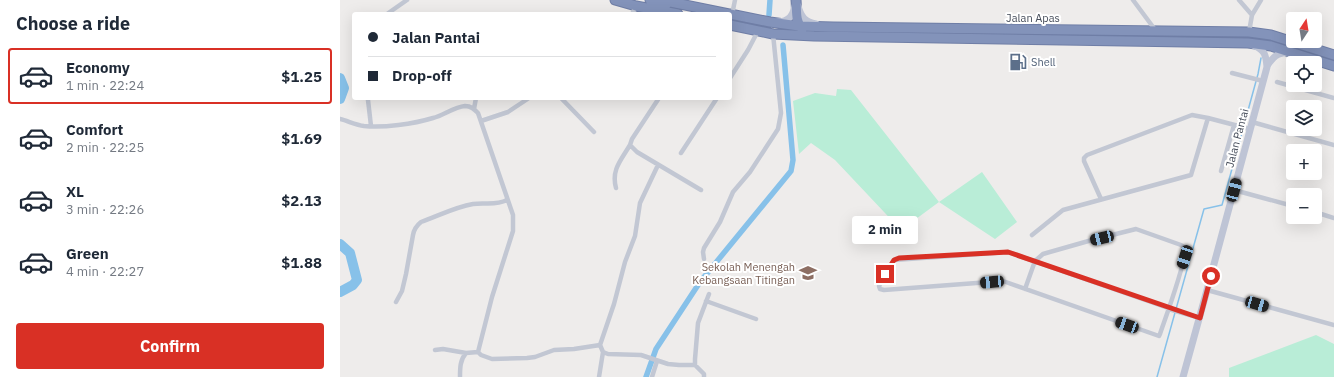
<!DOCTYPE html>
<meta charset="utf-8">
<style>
:root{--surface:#fff;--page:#f6f6f7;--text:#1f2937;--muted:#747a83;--line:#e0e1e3;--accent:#d93025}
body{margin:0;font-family:"IBM Plex Sans",sans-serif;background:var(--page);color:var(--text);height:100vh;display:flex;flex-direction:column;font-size:15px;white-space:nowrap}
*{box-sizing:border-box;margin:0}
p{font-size:13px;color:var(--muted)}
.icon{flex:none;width:22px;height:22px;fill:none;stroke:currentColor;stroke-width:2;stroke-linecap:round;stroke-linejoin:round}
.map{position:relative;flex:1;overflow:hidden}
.details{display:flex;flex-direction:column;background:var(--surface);width:340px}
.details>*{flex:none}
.banner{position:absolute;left:12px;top:12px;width:380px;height:88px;border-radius:4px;box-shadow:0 4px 16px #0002;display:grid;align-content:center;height:88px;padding:0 16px;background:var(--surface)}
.needle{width:26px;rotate:12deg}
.buttons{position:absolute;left:946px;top:12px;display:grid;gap:8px}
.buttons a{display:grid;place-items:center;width:36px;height:36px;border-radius:4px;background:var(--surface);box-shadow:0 4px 16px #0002;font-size:20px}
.end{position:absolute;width:18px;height:18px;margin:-9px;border:5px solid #d93025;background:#fff;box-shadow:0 0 0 2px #fff}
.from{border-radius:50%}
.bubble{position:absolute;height:28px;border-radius:4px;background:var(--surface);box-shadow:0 4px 16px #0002;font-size:13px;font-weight:800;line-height:28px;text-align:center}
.car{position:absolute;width:12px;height:24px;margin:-12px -6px;border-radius:5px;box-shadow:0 0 3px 1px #0007;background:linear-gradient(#222 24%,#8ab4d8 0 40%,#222 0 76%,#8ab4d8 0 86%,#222 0)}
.banner b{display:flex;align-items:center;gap:14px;height:38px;font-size:15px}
.banner b+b{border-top:1px solid var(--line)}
.banner i{width:10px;height:10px;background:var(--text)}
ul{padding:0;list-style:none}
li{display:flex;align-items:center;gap:12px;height:56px;margin:0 8px 6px;padding:0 8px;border:2px solid transparent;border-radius:4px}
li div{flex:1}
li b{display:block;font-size:15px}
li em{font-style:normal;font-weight:800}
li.active{border-color:var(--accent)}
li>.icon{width:36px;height:36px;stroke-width:1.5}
h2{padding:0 16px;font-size:18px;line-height:48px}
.action{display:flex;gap:8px;margin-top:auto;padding:8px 16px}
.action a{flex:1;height:46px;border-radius:4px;background:var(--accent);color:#fff;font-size:16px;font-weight:800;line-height:46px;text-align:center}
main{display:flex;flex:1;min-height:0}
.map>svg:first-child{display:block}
</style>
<main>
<section class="details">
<h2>Choose a ride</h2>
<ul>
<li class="active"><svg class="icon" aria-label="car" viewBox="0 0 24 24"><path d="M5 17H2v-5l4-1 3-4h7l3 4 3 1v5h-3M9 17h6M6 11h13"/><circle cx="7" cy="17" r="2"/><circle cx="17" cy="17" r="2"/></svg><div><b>Economy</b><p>1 min · 22:24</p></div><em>$1.25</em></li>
<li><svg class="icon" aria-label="car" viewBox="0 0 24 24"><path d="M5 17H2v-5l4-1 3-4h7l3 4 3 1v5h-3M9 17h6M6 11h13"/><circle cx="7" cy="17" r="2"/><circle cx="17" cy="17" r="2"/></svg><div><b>Comfort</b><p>2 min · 22:25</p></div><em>$1.69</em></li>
<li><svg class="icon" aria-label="car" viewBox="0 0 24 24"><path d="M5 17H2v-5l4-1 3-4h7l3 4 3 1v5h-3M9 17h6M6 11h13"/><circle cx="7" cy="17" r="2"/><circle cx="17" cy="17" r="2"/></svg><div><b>XL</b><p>3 min · 22:26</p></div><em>$2.13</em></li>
<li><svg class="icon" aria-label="car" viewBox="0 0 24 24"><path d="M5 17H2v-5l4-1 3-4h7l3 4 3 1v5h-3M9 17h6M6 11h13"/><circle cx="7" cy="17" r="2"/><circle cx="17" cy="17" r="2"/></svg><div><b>Green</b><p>4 min · 22:27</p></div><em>$1.88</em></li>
</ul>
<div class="action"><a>Confirm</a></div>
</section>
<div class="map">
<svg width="994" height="377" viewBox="0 0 994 377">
<rect width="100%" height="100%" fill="#eeeceb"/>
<path fill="#b9edd7" d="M497 89 511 90 599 202 642 172 677 222 655 239 599 202 561 230 495 160 471 143 459 154 453 101 475 93 496 96Z
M976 335 994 344V377H889V368Z"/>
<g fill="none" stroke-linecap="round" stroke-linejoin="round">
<path stroke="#87c1e9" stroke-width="1.5" d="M904 125 918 74 921 58
M817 377 864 209 882 205 903 129"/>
<path stroke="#87c1e9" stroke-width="5.5" d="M429 15 430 0
M306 377 316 349 360 282 451 171 453 160 443 45"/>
<path stroke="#87c1e9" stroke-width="10" d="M0 78 4 88 0 99
M0 244 10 253 17 280 13 285 0 292"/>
<g stroke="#6f7ea6" stroke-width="11">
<path id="highway" d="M275 0 296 6 338 14
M310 0 326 5
M321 0 389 14
M456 0C457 10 455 21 462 29
M390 14 430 22 459 26 493 27 909 32 931 35 994 55
M390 25 433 34 474 36 908 43 931 46 994 66"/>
</g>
<path stroke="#c2c7d3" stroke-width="4.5" d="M793 0 816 31
M899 0 912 15
M47 14 67 0
M292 14 296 6
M392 15 395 0
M909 32 912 15 921 0
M892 73 923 81
M390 78 408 50 418 31
M937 82 994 98
M221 98 254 132
M319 98 292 139 290 145 297 152 361 190
M28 100 31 126
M134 109 136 98
M0 119C8 121 16 125 24 126 44 128 73 124 93 118 104 115 114 107 125 106 131 106 134 109 138 113L173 215V231L152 297 138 352
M141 121 168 112 189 98
M912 122 994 145
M341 153 377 98
M318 165 300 203 295 236 285 262 274 304 260 345 263 352 268 354 301 355 328 364 339 365H355
M881 171 894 125
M276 188C271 170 281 160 290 145
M894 190 953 206
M761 199 744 161V158L747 155 852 115 868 118
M975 212 994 218
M692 235 723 210 851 175 868 118 910 129
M364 259 363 252 364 248 380 222 393 192 410 172 438 129 441 113 433 34
M685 289 695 261 703 254 752 240 796 229 841 245 845 248C847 260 825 319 820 334L819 336 663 281 544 290 540 289 539 286 554 260 668 252 828 308 832 310 860 318
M867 290 994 325
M366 301 416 319
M56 302 62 291 66 274 73 235C74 229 76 226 81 222 98 216 115 207 133 204 145 202 155 206 167 200
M95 350 103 349 126 353
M138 352 141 355 152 359 187 358 195 357 214 350 234 349 260 345
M120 377C120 368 120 360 126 353L138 352
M259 377 263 352
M312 377 317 361
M364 377V374L355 365V359L358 323 369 294"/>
<path stroke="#bec4d5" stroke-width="7" d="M458 6C461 17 465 22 476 24
M438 22C449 21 453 16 455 6
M927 66C933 57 937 53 948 52
M843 377 867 290 927 67C926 55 925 50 913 45"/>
<use href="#highway" stroke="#8393ba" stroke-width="9"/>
</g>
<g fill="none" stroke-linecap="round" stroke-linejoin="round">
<path stroke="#d93025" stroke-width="5" d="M545 274 554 260 559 258 668 252 860 318 871 276"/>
</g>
<defs>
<g id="fuel-bare" transform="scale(1.38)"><path d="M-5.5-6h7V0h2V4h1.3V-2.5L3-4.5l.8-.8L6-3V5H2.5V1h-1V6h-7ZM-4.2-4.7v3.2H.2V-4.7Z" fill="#5c6f8a" stroke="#fff" stroke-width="2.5" paint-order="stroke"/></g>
<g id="school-bare" transform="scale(1.38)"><path d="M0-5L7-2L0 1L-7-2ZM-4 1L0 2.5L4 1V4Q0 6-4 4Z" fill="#8d6e63" stroke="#fff" stroke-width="2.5" paint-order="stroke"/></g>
</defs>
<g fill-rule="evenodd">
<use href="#fuel-bare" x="678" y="62"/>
<use href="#school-bare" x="468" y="273"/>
</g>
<g text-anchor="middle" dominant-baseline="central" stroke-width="4" stroke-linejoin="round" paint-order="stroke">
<g font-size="11" fill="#444b58" stroke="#fff">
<text x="693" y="18">Jalan Apas</text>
<text transform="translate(897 138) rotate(-75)">Jalan Pantai</text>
</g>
<g font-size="11" fill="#4e5e75" stroke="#fff" text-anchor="start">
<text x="691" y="62">Shell</text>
</g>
<g font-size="11" fill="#785e54" stroke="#fff" text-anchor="end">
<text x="455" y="267">Sekolah Menengah<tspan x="455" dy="13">Kebangsaan Titingan</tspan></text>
</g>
</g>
</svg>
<div class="buttons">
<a><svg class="needle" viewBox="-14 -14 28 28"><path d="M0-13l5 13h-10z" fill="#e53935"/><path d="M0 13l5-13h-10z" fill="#747a83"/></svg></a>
<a><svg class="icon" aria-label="locate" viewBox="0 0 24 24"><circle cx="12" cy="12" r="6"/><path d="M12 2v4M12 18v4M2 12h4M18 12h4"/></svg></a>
<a><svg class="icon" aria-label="layers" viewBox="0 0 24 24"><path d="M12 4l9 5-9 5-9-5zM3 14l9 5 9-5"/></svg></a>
<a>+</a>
<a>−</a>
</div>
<i class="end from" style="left:871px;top:276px"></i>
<i class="end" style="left:545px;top:274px"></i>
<div class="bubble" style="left:512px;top:216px;width:66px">2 min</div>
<i class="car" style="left:894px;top:190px;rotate:15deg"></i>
<i class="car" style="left:762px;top:238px;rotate:257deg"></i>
<i class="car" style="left:845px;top:257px;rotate:198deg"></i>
<i class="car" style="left:652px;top:282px;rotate:265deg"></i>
<i class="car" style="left:917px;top:304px;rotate:106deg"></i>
<i class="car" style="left:787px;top:325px;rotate:290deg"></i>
<div class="banner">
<b><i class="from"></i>Jalan Pantai</b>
<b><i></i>Drop-off</b>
</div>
</div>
</main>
